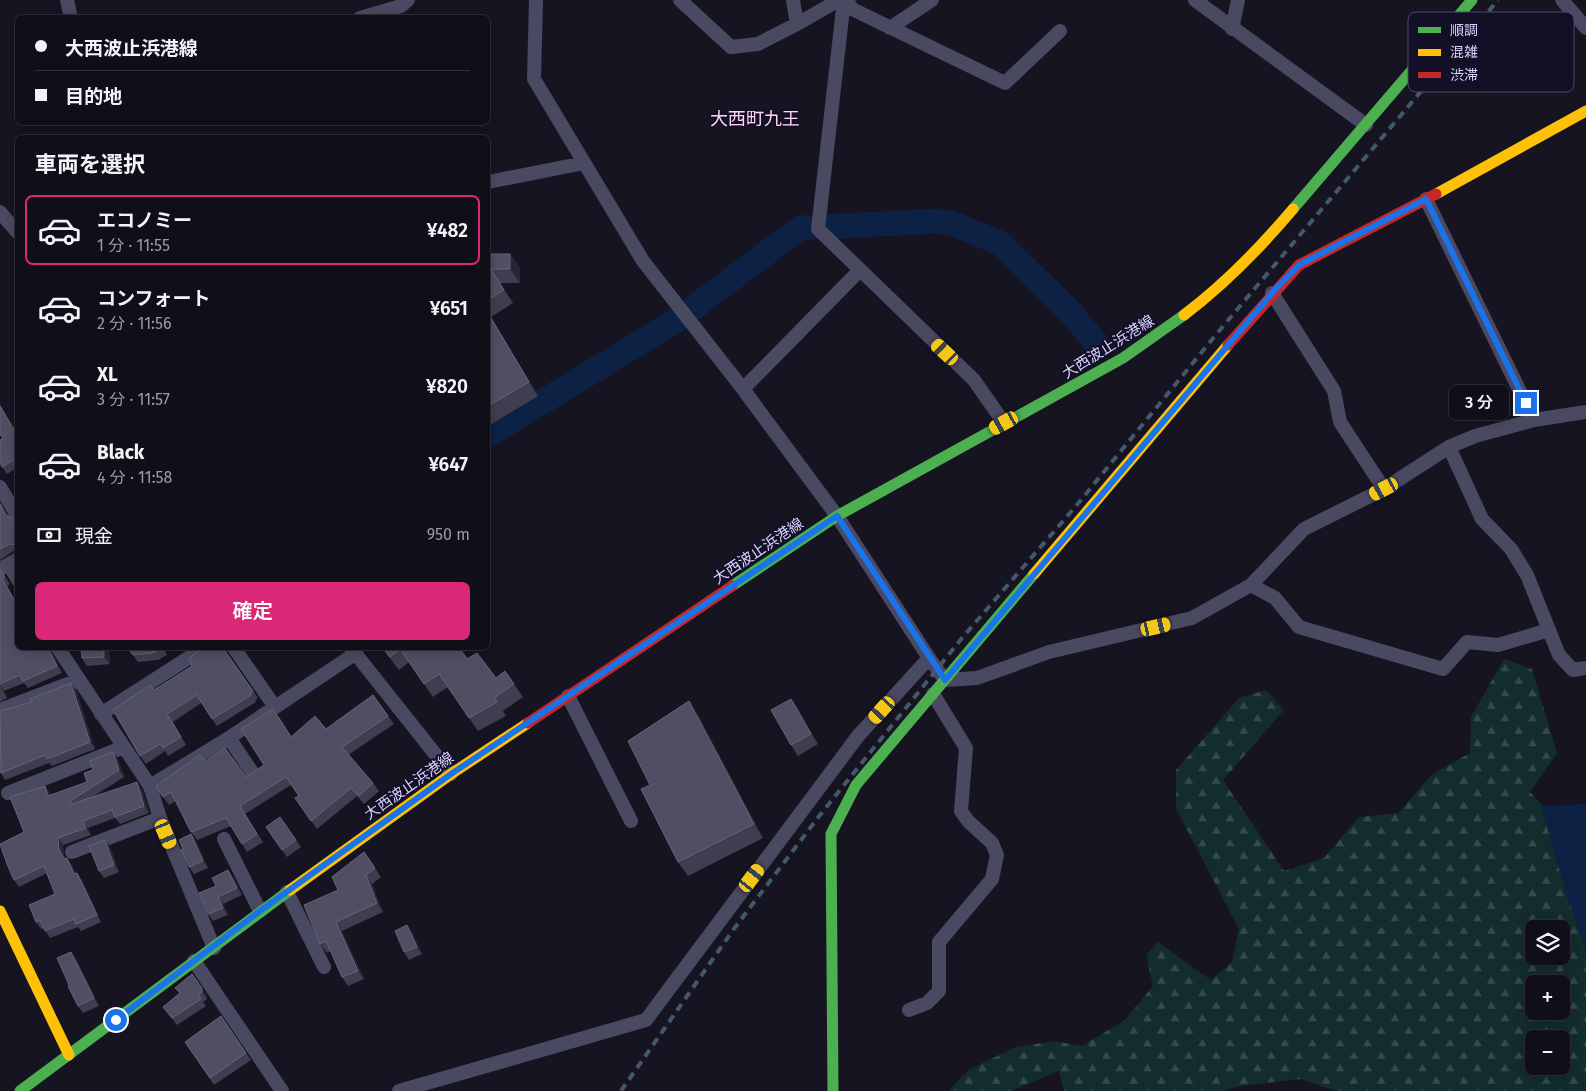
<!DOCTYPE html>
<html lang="ja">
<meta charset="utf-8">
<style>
:root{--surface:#100f19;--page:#191822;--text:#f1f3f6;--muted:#9c9ca2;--line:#302f38;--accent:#db2777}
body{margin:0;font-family:"Fira Sans","Noto Sans JP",sans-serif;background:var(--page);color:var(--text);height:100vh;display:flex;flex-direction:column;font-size:19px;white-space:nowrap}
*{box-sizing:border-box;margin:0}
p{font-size:16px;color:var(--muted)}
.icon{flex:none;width:28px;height:28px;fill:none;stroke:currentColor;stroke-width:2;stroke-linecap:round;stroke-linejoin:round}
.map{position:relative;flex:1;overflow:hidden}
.panel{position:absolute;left:15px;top:135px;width:475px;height:515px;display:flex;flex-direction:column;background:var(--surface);border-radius:8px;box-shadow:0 2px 12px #0003,0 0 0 1px var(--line)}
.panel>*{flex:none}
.top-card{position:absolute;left:15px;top:15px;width:475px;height:110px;border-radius:8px;box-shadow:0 2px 12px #0003,0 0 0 1px var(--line);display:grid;align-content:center;height:110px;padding:0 20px;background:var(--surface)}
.tools{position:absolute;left:1525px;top:920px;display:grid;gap:10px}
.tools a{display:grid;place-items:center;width:45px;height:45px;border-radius:8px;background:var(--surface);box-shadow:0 2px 12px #0003,0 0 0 1px var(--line);font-size:25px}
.end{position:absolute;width:22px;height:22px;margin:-11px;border:6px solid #1a73e8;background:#fff;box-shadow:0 0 0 2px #fff}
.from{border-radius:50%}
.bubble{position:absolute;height:35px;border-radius:8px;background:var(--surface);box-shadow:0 2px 12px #0003,0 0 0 1px var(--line);font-size:16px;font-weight:600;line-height:35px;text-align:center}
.car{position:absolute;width:15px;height:30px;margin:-15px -8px;border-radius:6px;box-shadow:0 0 4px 1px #0007;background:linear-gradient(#f5c518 24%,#345 0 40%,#f5c518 0 76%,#345 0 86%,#f5c518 0)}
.top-card b{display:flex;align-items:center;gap:18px;height:48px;font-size:19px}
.top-card b+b{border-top:1px solid var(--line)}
.top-card i{width:12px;height:12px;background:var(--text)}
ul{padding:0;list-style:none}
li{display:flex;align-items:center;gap:15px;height:70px;margin:0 10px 8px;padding:0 10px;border:2px solid transparent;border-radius:8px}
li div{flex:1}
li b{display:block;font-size:19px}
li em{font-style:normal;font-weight:600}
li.active{border-color:var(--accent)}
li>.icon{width:45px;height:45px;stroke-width:1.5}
h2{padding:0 20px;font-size:22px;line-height:60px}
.pay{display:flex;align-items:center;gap:12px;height:55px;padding:0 20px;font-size:19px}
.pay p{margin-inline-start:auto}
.primary-button{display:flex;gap:10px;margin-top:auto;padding:10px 20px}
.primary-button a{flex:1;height:58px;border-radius:8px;background:var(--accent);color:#fff;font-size:20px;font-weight:600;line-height:58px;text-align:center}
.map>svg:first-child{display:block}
</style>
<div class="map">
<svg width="1586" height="1091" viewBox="0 0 1586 1091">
<defs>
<pattern id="forest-firs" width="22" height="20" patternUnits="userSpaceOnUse" patternTransform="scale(1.25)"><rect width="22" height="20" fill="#132c2d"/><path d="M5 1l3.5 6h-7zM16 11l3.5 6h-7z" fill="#354a4c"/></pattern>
</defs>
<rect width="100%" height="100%" fill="#161421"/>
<path fill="url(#forest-firs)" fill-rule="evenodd" d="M1504 659 1532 669 1557 753 1530 792 1586 851V1091H1336L1300 1079 1240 1086 1221 1091H1064L1059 1071 1011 1091H948L970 1069 1016 1047 1054 1041 1082 1046 1125 1020 1153 986 1146 955 1158 942 1211 980 1232 962 1239 929 1176 809V770L1239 698 1266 690 1284 710 1223 780 1284 871 1324 858 1359 817 1399 813 1431 775 1470 753 1471 717ZM1534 929H1561V956H1534ZM1534 984H1561V1011H1534ZM1534 1039H1561V1066H1534Z"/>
<path fill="#0d2144" d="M1586 804V951L1567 896 1541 806Z"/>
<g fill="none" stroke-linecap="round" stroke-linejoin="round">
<path stroke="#0d2144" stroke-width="25" d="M488 435 677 320 800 228 939 221 951 223 1000 243 1072 314 1099 347"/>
<path stroke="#4a4962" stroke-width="14" d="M67 0 71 18
M536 0 534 79 643 261 743 389 837 516 929 658 945 680 977 678 1049 652 1192 618 1251 585 1304 529 1384 489 1449 447 1475 436 1534 420 1586 412
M680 0 731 47 758 44 797 24 793 0
M844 0 818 229 974 380 1004 423
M847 0 852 9 1005 83 1060 31
M1195 0 1366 125
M1562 0 1586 28
M360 18 401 6 408 0
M797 24 839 0
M890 28 932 0
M1232 29 1238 0
M488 182 584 163
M1426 199 1534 420
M0 212 18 233
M1272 293 1334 391 1340 422 1384 489
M743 389 859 271
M1449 447 1482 519 1511 549 1527 575 1559 655 1573 670 1586 668
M0 487 18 517
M9 565 18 580
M0 569 18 559
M1251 585 1275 598 1299 627 1443 669 1467 642 1498 645 1549 630
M58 648 150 786 160 818 214 948
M234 648 275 707
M351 648 451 774
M568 696 631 821
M0 710 78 680
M101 714 204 648
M229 738 252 772
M150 786 229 738 356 653
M8 793 124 747
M224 839 260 911
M72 852 160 818
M287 892 324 967
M194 961 282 1091
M909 1010 927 1003 939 991V942L992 879 997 855 992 843 968 821 961 811 966 748 933 694
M399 1091 646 1020 858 736 929 658"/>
<path stroke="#4caf50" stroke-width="11" d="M1293 209 1472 0
M732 586 837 516 1123 358 1184 315
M20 1091 290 890
M833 1091 831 834 856 785 1034 574"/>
<path stroke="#ffc107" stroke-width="11" d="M1436 194 1586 111
M1184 315C1225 284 1260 248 1293 209
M1034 574 1228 345
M290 890 451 774 528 723
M0 911 69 1055"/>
<path stroke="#c62828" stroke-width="11" d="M1228 345 1299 265 1436 194
M528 723 732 586"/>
<path stroke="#43596b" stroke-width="4" stroke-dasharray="8 6" stroke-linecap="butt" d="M621 1091 733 930 820 815 962 638 1076 506 1219 331 1498 0"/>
</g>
<path fill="#403d50" d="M488 254 520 267V283H500L513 303 491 317 538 396 488 426Z
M0 404 18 435V467L7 474 2 467 3 439 0 434Z
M0 502 7 515 18 527V552L14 551 0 560Z
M0 569 10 584 7 586 14 598 50 648 62 673 28 688 24 683 4 691 7 698 0 702Z
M81 648H109L110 664 87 666 82 658Z
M128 648H171L165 651 167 655 158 660 138 662Z
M382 648H460L468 659 496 678 505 671 523 697 503 711 506 716 478 731 448 687 433 697 409 662 399 670Z
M227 653 258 698 255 700 256 702 217 726 201 703 173 722 186 745 168 756 165 751 146 764 140 756 154 690 192 666Z
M71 683 76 690 95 749 52 766 49 763 5 780 1 773 0 774V711L32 702Z
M373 695 394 724 348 755 373 783 379 791 364 804 357 796 317 829 295 798 299 796 291 785 245 814 263 842 247 852 231 826 197 840 191 832 176 801 169 805 163 797 205 762 246 777 264 765 279 717 291 736 326 729Z
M791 699 798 709 818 744 798 756 791 745Z
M698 715 763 838 688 876 678 862 650 785Z
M118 759 124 777 94 796 142 789 149 813 120 824 115 818 88 828 91 835 63 845 64 856 66 859 72 865 76 874 77 873 82 880 101 922 81 931 78 927 50 938 44 928 41 929 36 922 55 894 47 873 19 887 14 880 24 832 45 786 50 795 87 782 93 770Z
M280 817 301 847 287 857 266 827Z
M191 834 196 841 208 868 194 874 189 867Z
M105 840 110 847 119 872 104 878 99 871Z
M364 852 381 877 372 884 383 912 342 931 364 979 348 986 342 977 331 951 327 953 320 944Z
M233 877 242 895 223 904 228 915 213 921 208 914 216 886Z
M412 932 422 954 409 960 404 952Z
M76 959 99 1006 83 1013 78 1006 69 985Z
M192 974 206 995 207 999 203 1002 206 1006 177 1025 163 1007 179 994Z
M221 1016 251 1060 214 1085 185 1042Z"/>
<path fill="#282635" d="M510 254 520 267V283L510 269Z
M488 312 491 317 538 396 529 382 488 313Z
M0 404 18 435V437L0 406Z
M2 578 7 586 18 605 13 598Z
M48 648H50L62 673 57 666Z
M104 648H109L110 664 104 657Z
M71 683 76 690 95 749 90 742Z
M0 685 4 691 7 698 2 690Z
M791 699 798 709 818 744 811 734Z
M689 701 698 715 763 838 754 824Z
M113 752 118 759 124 777 119 770Z
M137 782 142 789 149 813 144 806Z
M45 786 50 793 53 803 48 796Z
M83 821 88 828 91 835 86 828Z
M191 834 196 841 208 868 203 861Z
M58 838 63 845 64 856 69 866 64 859 59 849Z
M105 840 110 847 119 872 114 865Z
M67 858 72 865 79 881 74 874Z
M228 870 233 877 242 895 237 888Z
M77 873 82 880 101 922 97 915Z
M366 875 372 884 383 912 377 903Z
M218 897 223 904 228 915 223 908Z
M336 922 342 931 364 979 358 971Z
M407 925 412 932 422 954 417 947Z
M71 952 76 959 99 1006 94 998Z
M192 974 206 995 207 999 202 992Z"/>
<path fill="#504e63" stroke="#66637b" d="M488 254H510V269H491L504 290 488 300Z
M488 313 529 382 488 406Z
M0 406 18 437V457L2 467 0 463V440L3 439 0 434Z
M0 504 5 514 12 518 17 528 14 530 18 535V545L9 544 0 549Z
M0 569 5 577 2 578 13 598 18 596V648H48L57 666 23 681 20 675 0 684Z
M81 648H104V657L82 658Z
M128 648H162L153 653 133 655Z
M203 648H223L253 691 250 693 251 695 212 719 197 695 167 714 181 737 163 748 160 744 140 756 113 710 150 685 154 690 192 666 189 658Z
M383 648H459L467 659 477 653 496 678 505 671 514 684 494 698 497 702 469 718 439 674 424 684 400 649 390 657Z
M71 683 90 742 47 759 45 755 1 773 0 711 32 702 30 699Z
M373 695 388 716 342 747 373 783 359 796 351 788 311 821 295 798 299 796 286 777 240 806 257 834 242 844 226 818 191 832 171 792 163 797 156 786 200 755 205 762 225 748 246 777 264 765 241 729 273 709 291 737 315 716 326 729Z
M791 699 811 734 791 745 771 710Z
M689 701 754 824 678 862 641 789 650 785 628 741Z
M113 752 119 770 70 801 72 804 137 782 144 806 115 817 112 810 83 821 86 828 58 838 59 849 64 859 67 858 74 874 77 873 97 915 76 924 74 919 45 931 40 920 36 922 29 905 55 894 44 866 14 880 7 864 0 844 24 832 10 797 45 786 48 796 87 782 84 773 93 770 90 761Z
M280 817 296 840 282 850 266 827Z
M191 834 203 861 189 867 181 850 183 849 179 840Z
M105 840 114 865 99 871 89 846Z
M364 852 375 868 366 875 377 903 336 922 358 971 342 977 326 941 320 944 304 905 338 890 332 877Z
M228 870 237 888 218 897 223 908 208 914 199 893 216 886 212 878Z
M407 925 417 947 404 952 395 931Z
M71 952 94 998 78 1006 68 986 69 985 57 958Z
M192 974 202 988V992L198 995 201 999 172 1018 163 1007 180 993 175 988Z
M221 1016 246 1053 210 1078 185 1042Z"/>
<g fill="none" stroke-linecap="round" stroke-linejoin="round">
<path stroke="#1a73e8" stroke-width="6" d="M116 1020 260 911 451 774 837 516 945 680 1272 293 1299 265 1426 199 1526 403"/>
</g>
<g text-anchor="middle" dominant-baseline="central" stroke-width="4" stroke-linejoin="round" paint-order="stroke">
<g font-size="15" fill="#d9d4ff" stroke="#130f26">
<text transform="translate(1108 347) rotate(-32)">大西波止浜港線</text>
<text transform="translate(758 551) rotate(-34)">大西波止浜港線</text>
<text transform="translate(409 786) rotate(-35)">大西波止浜港線</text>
</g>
<g font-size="18" fill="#ffd6f0" stroke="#130f26">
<text x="755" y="119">大西町九王</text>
</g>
</g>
<rect x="1408" y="12" width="166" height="80" rx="8" fill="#130f26" stroke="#4e4a67" stroke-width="1"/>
<rect x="1418" y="27" width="23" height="6" fill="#4caf50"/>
<rect x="1418" y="49" width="23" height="7" fill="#ffc107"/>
<rect x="1418" y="72" width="23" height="6" fill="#c62828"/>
<g font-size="14" fill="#d9d4ff">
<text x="1450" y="35">順調</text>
<text x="1450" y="57">混雑</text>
<text x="1450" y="80">渋滞</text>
</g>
</svg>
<div class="tools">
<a><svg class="icon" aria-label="layers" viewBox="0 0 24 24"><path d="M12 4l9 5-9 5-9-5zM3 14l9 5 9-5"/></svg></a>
<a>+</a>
<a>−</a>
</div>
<i class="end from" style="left:116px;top:1020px"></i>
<i class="end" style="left:1526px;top:403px"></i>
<div class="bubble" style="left:1449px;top:385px;width:60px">3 分</div>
<i class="car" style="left:945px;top:352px;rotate:313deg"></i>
<i class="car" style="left:1004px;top:423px;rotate:241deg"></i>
<i class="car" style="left:1384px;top:489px;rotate:242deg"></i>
<i class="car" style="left:1156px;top:627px;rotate:77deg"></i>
<i class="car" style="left:882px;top:710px;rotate:222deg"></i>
<i class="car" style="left:166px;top:834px;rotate:157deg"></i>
<i class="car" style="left:752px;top:878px;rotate:37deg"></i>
<div class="top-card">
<b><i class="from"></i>大西波止浜港線</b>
<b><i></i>目的地</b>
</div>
<section class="panel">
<h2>車両を選択</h2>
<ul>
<li class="active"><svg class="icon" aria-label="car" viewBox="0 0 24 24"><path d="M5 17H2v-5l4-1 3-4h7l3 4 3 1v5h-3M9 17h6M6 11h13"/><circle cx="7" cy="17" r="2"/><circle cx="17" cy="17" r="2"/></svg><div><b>エコノミー</b><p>1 分 · 11:55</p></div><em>¥482</em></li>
<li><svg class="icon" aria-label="car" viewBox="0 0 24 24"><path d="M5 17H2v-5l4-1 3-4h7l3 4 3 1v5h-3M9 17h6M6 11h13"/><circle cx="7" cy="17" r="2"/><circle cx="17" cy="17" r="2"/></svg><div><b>コンフォート</b><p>2 分 · 11:56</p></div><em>¥651</em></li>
<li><svg class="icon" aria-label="car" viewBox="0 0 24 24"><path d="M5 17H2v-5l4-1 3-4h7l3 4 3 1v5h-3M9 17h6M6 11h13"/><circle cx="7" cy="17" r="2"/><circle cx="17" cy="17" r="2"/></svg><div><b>XL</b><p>3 分 · 11:57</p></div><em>¥820</em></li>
<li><svg class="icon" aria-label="car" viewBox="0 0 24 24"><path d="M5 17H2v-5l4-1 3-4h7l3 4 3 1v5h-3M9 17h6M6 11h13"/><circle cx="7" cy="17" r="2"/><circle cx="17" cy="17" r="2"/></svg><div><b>Black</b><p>4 分 · 11:58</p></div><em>¥647</em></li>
</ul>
<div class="pay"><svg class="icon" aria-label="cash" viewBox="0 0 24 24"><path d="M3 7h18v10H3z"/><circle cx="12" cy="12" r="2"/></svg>現金<p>950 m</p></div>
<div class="primary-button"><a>確定</a></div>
</section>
</div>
